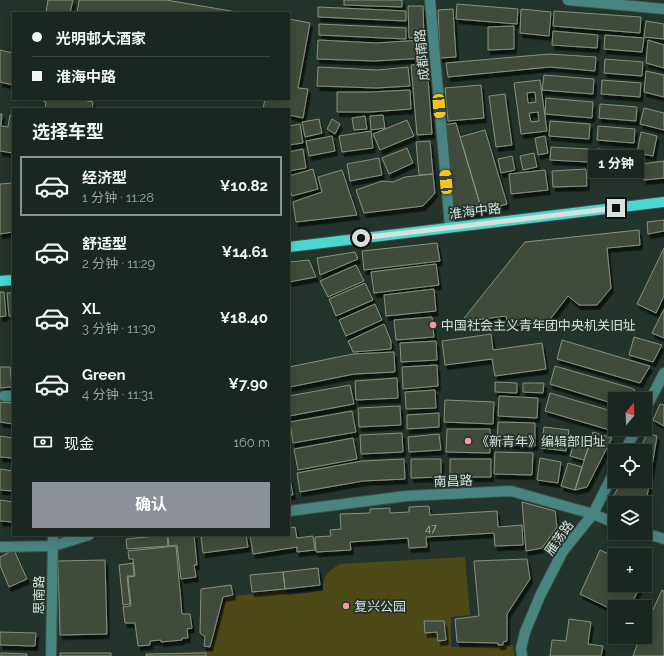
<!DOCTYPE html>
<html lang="zh">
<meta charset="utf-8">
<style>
:root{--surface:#1a2720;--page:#27332d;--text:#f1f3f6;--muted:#9fa5a5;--line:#38443e;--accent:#8c9099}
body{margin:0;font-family:Raleway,"Noto Sans SC",sans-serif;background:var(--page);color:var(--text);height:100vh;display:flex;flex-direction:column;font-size:15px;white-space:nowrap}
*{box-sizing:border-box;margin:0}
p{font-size:13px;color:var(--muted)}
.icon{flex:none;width:22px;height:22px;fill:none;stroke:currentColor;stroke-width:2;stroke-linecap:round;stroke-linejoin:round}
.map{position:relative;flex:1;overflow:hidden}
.sheet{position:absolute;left:12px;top:108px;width:278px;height:428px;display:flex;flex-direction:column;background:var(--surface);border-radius:0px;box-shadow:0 2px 10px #0003,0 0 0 1px var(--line)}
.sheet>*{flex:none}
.guide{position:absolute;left:12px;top:12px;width:278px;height:88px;border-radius:0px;box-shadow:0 2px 10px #0003,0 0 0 1px var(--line);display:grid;align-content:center;height:88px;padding:0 20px;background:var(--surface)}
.needle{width:26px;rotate:19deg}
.controls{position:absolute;left:608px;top:392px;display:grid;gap:8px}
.controls a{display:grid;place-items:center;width:44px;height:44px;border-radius:0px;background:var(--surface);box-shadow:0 2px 10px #0003,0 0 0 1px var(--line);font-size:20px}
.end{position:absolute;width:18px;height:18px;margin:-9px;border:5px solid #d6e1db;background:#111;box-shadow:0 0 0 2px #111}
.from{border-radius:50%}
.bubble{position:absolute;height:28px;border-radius:0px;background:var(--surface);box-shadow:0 2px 10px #0003,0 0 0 1px var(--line);font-size:13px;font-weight:700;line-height:28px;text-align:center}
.car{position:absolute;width:12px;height:24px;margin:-12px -6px;border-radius:5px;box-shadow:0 0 3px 1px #0007;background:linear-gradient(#f5c518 24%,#345 0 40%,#f5c518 0 76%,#345 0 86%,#f5c518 0)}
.guide b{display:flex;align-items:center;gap:14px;height:38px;font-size:15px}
.guide b+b{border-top:1px solid var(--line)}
.guide i{width:10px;height:10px;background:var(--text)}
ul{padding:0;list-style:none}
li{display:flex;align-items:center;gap:12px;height:60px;margin:0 8px 6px;padding:0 12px;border:2px solid transparent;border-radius:0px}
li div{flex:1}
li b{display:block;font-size:15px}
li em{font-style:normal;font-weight:700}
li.active{border-color:var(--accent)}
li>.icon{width:36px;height:36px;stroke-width:1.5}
h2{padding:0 20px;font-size:18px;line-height:48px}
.pay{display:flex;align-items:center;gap:10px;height:44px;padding:0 20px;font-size:15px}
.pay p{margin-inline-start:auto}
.primary-button{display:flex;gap:8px;margin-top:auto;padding:8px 20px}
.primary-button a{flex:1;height:46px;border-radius:0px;background:var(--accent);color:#fff;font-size:16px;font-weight:700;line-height:46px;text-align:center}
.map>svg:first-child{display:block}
</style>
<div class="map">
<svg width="664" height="656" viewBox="0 0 664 656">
<defs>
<filter id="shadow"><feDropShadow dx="2.5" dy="4.5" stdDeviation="0" flood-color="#0009"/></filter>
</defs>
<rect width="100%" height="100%" fill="#22342b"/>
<path fill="#4d4a17" d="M465 557 470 615 451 617V647L513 645 514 656H154V654L208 651 212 647 226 597 285 590 288 595 323 591C323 575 327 572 340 564Z"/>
<path fill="#414b3b" stroke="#869280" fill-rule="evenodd" filter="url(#shadow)" d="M48 0H73L70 13H46Z
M79 0H166L243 13H77Z
M344 0H402V7L344 5Z
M457 4 518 9 517 24 456 19Z
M408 6H423L424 38H409Z
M318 7 406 11V21L318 17Z
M453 9 456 57 440 58 438 10Z
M521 9 551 12 549 36 520 33Z
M554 11 641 17 640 33 553 26Z
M289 19 310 23 298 88 308 89 303 118 289 115V109H263L265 99H289Z
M646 21 664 24V39L644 37Z
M319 24 406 28V39L319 35Z
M514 26V49L488 50V27Z
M553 31 598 35 597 48 552 45Z
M605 35 644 38 642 52 604 49Z
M318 40 376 43 423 40 425 58 375 61 317 59Z
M648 40 664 45V68L646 63Z
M0 50 13 53V85L0 82Z
M549 54 596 57 595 71 550 67 448 77 446 63Z
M605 59 643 62 642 76 604 73Z
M427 64 432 134 417 135 411 65Z
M318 67 378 70 408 67 410 86 377 88 317 86Z
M646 71 664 75V97L644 92Z
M544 75 594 79 593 94 542 90Z
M540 80 547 131 521 134 514 83ZM535 92 536 102 528 103 527 93ZM538 112 539 121 531 122 529 113Z
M602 80 641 83 640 97 601 94Z
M481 85 484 118 448 121 445 88Z
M410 90 411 109 370 112H337V92H370Z
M505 94 512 145 496 147 489 96Z
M546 98 593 102 592 118 545 114Z
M43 99H78L93 102 92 109H51L45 108 46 102 43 101Z
M600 104 637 107 636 121 599 118Z
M644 108 664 113V130L640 124Z
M0 114H2L1 126 8 127 10 115H13V153L0 151Z
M383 115 385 128 371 130 370 116Z
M365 116 367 129 354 130 352 118Z
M319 119 322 133 305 137 302 122Z
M332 119 340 124 335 134 327 129Z
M407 120 414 136 380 150 373 134Z
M550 121 590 124 589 139 549 136Z
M456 123 482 211 465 215 450 202 444 125Z
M300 124 303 143 289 145V126Z
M598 126 635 129 634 143 597 140Z
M485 130 507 204 482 211 460 137Z
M371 131 373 148 342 152 339 136Z
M641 132 657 136 653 156 637 153Z
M332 136 335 151 309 156 306 141Z
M545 136 548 153 538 155 535 138Z
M430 141 433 174 419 175 416 142Z
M551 147 589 149 588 162 550 160Z
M407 148 413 163 389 174 382 158Z
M303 149 306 168 289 171V152Z
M597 149 634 152 633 166 596 163Z
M534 153 537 167 523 170 520 156Z
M512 156 515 170 501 173 498 159Z
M379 158 382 175 350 181 347 164Z
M664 161V178L644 180 642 164Z
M313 169 318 189 292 196 289 187V176Z
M586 169 587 186 553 187 552 171Z
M342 170 357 215 296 222 293 202 322 192 318 177Z
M545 170 548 190 511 194 509 174Z
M433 174 435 193 423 206 364 213 356 190 382 181 393 182 405 177Z
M13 183V232L0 234V184Z
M664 220V231L648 234 647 222Z
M639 230 640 245 607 248 611 288 597 305H579L568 296 548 322 508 326 506 316 461 322 525 242Z
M437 243 440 261 364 270 362 251Z
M664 248V296L656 313 637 304Z
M355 252 358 259 320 275 317 258Z
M309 260 316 277 289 282V262Z
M436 264 439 285 374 293 371 272Z
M356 265 364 281 328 297 320 281Z
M365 283 373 300 336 316 329 299Z
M434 289 436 311 386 316 384 295Z
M0 292H4L6 316 0 317Z
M7 293H13V316H9Z
M375 304 382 320 346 336 339 320Z
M664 309V338L652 333Z
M432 317 434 337 396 340 394 320Z
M384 324 391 341V349L353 352 348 341Z
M491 334 493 350 542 343 546 369 495 376 492 359 445 365 442 341Z
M634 337 662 345 653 362 629 355Z
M562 340 646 365 650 366 640 383 557 359Z
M436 341 437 360 401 362 400 343Z
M394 352 395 372 354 374 290 387 289 367 353 354Z
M437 365 438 386 403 389 402 367Z
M555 366 631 388 635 390 630 399H615V404L550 384Z
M0 367H10L12 387 0 388Z
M397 378 398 398 356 400 355 381Z
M495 382 517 383V393L495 392Z
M523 383H544L543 393 523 392Z
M350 385 354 404 289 416V396Z
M435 390 436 408 406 409 405 392Z
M550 393 615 412V428L613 431 545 411Z
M499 396 538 398 537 418 498 416Z
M445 400 494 402 493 424 444 422Z
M0 402 13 403V424L0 422Z
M660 404 664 405V426L653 420Z
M400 406 401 425 359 427 358 408Z
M352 411 356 432 293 443 290 422Z
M439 413V427L407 429V415Z
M498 422 535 423V446L497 444Z
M544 427 569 430 566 451 541 448Z
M447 429H490V453L446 452Z
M593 432 612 438 587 487 575 490Z
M402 433 403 452 361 454 360 435Z
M648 433 657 436 645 509V503H615V509L607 507 622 481H645V451H638Z
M439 434 441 450 409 452 408 437Z
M0 436 13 438V458L0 457Z
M576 436 591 441 584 460 570 456Z
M353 438 357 459 298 470 294 449Z
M495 452 533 453 532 475 494 474Z
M540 458 561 462 558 483 537 480Z
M404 459 405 479 363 481 300 492 297 473 362 461Z
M411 459H441V477L411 478Z
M450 459H491V477H450Z
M568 463 582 467 575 490 561 486Z
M0 469 13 471V491L0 490Z
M290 478 293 495H289V479Z
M0 500 13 502V522L0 521Z
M522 502 555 511 557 527 542 548 526 551Z
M429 506 430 515 497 511 498 527 522 525 523 545 495 546 494 533 426 537 427 547 409 548 408 538 350 542 351 550 316 552 315 537 331 536 330 530 341 529 340 514 370 513V509L390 508V513L409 512V507Z
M295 527 297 538 313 536 315 550 297 552V547L253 554 250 535H289V528Z
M167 535 168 546 127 549 126 539Z
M177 535H194L197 565H194L196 577 181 579 177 545 169 546 168 536Z
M217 535H246L248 547 203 553 201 537Z
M176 546 182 614H190L192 628 187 629 188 638H182V640L161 642V640L150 641V645L138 646 135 623H125L123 607 131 606 128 577 135 576 133 559H129L128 551Z
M14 550 27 579 9 587 0 565V557Z
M600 550 615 557V585H641L630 607H615V611L580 594Z
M527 559 530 579 507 614V641L503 642V645H498V643L457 642 455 619 479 616 474 561Z
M105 560 107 634 60 635 58 561Z
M133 563 134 576H127L130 604 123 605 119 565Z
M318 568 320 585 285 589 283 572Z
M283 572 285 589 252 592 250 575Z
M231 585 233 595 223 597 210 647 204 646 205 637 200 633 201 589Z
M662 590 664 591V656H633L640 637H645V627Z
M569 619 591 622 588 644 603 646 601 656H550L552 640 566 641Z
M424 621H444L446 640 438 641 437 632 425 633Z
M0 632 36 633 35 646 0 645Z
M1 653 27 654V656H1Z
M60 653H111V656H60Z
M206 653V656H146V654Z"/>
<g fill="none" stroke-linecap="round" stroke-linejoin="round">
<g stroke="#3f5047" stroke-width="12">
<path id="minor" d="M430 0 450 227
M568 0 664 9
M4 396H13
M645 410 664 373
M625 451 636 429
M289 511 406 496 511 491 593 514 615 523
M645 533 664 539
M0 547 53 546 89 535
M51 656 53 535
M522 656 521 649 525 632 540 596 563 551 593 514 615 470"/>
</g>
<g stroke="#3f5047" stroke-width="12">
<path id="major" d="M289 247 664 202
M0 281 13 280"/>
</g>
<use href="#minor" stroke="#488480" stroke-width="10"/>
<use href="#major" stroke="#4bd7d0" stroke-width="10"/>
</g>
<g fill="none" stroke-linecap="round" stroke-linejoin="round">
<path stroke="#d6e1db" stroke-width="5" d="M361 238 616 208"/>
</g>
<g fill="#f59b9a" stroke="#22342b" stroke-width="1.5">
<circle cx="433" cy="325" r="4"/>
<circle cx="468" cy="441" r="4"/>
<circle cx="346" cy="606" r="4"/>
</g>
<g text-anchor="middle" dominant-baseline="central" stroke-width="3.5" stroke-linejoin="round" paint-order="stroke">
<g font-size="11" fill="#b1bcb3">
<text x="431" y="528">47</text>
</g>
<g font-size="13" fill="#d6e1db" stroke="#22342b">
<text transform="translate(422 55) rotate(-95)">成都南路</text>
<text transform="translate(475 211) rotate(-7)">淮海中路</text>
<text transform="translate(453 481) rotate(-2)">南昌路</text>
<text transform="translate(559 538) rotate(-55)">雁荡路</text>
<text transform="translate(39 595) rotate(-89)">思南路</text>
</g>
<g font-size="13" fill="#d6e1db" stroke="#22342b" text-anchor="start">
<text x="441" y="325">中国社会主义青年团中央机关旧址</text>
<text x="476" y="441">《新青年》编辑部旧址</text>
<text x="354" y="606">复兴公园</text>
</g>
</g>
</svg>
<div class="controls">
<a><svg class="needle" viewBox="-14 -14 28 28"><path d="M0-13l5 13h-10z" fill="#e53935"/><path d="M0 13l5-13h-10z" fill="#9fa5a5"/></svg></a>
<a><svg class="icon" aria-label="locate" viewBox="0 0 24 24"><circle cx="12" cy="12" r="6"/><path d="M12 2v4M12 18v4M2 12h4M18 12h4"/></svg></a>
<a><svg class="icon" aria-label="layers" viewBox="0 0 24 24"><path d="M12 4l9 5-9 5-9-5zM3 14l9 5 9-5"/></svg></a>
<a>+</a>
<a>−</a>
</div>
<i class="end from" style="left:361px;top:238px"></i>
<i class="end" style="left:616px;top:208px"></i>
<div class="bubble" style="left:588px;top:150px;width:56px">1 分钟</div>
<i class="car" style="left:439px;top:106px;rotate:175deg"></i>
<i class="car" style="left:446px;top:182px;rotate:355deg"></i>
<div class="guide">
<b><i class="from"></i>光明邨大酒家</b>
<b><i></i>淮海中路</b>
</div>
<section class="sheet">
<h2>选择车型</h2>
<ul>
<li class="active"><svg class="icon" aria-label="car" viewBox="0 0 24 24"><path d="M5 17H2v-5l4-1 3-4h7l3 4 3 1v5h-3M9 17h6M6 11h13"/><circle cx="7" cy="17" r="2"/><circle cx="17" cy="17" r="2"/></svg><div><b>经济型</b><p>1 分钟 · 11:28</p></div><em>¥10.82</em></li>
<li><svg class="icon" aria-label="car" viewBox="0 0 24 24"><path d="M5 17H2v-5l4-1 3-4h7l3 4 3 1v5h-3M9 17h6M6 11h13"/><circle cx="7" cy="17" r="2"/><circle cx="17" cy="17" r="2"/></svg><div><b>舒适型</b><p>2 分钟 · 11:29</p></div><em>¥14.61</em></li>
<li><svg class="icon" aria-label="car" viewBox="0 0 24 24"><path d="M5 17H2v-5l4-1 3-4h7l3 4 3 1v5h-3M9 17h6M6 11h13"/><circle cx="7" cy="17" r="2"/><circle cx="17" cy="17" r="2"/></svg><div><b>XL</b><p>3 分钟 · 11:30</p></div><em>¥18.40</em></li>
<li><svg class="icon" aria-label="car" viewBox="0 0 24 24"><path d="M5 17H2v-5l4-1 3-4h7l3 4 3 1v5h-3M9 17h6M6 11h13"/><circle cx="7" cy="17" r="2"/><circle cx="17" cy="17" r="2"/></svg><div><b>Green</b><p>4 分钟 · 11:31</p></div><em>¥7.90</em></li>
</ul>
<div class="pay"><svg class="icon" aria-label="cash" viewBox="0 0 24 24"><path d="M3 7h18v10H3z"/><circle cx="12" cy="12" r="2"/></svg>现金<p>160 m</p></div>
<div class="primary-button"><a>确认</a></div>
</section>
</div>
